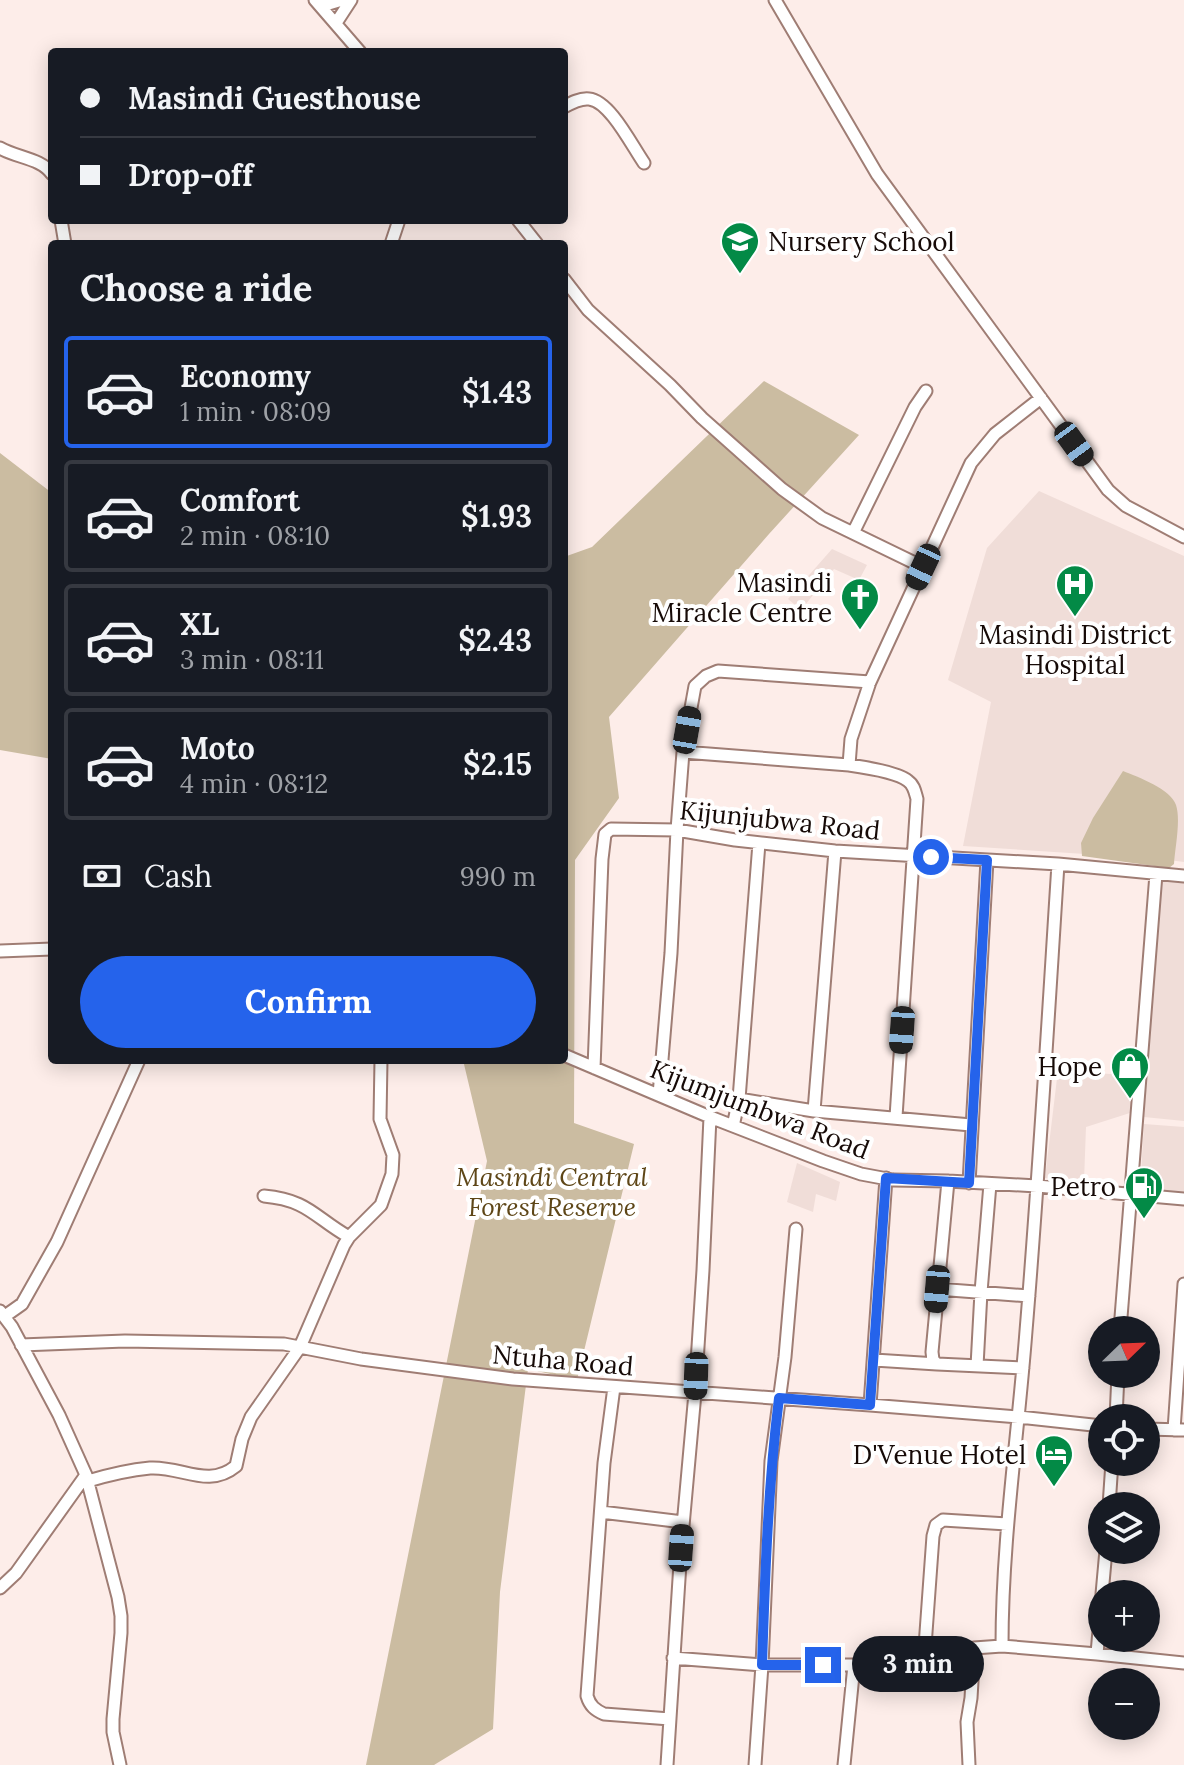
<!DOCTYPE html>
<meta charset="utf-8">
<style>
:root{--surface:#171b24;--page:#242831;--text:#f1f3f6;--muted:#9ea1a6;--line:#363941;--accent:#2563eb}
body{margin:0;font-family:Lora,serif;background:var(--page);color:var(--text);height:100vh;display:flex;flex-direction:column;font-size:30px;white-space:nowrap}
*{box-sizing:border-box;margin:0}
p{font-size:26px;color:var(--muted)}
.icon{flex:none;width:44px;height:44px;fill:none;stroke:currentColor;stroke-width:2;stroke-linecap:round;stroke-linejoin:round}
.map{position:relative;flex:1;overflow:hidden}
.details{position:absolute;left:48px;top:240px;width:520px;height:824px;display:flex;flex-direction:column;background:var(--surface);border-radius:8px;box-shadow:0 4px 20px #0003}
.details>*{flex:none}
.hud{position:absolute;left:48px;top:48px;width:520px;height:176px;border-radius:8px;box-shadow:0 4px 20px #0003;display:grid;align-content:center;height:176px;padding:0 32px;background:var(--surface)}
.needle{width:52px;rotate:67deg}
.controls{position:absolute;left:1088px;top:1316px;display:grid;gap:16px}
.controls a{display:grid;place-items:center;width:72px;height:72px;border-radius:50%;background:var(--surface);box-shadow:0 4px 20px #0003;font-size:40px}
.end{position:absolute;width:36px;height:36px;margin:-18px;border:10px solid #2563eb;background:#fff;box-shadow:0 0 0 4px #fff}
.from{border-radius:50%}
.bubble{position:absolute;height:56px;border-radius:28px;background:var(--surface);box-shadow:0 4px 20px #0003;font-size:26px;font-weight:700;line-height:56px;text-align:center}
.car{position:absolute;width:24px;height:48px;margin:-24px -12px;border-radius:10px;box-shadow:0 0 6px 2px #0007;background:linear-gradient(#222 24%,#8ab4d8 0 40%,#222 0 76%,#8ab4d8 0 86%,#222 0)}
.hud b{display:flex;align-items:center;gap:28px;height:76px;font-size:30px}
.hud b+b{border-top:2px solid var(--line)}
.hud i{width:20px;height:20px;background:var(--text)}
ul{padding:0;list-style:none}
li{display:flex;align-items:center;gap:24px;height:112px;margin:0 16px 12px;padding:0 16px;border:4px solid var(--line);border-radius:8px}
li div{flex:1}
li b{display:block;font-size:30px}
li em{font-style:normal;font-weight:700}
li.selected{border-color:var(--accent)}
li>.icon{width:72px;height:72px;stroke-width:1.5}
h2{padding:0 32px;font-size:36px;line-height:96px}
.pay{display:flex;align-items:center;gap:20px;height:88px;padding:0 32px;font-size:30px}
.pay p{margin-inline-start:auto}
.primary-button{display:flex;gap:16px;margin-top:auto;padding:16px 32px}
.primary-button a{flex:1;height:92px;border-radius:48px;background:var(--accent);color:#fff;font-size:32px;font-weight:700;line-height:92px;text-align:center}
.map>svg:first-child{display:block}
</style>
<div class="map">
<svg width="1184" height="1765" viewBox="0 0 1184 1765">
<rect width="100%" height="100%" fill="#fdede9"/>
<path fill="#f0ddd8" d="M1039 491 1184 556V862L1161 859 963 846 991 702 948 680 987 548Z
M832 549 867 565 859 580 834 569 801 610 788 599Z
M1160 876 1184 879V1121L1144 1117Z
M1058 1070 1136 1076 1133 1112 1086 1127 1084 1181 1045 1178Z
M1144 1124 1184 1127V1193L1140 1189Z
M797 1163 840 1182 836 1201 816 1194 813 1212 787 1202Z"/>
<path fill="#cbbca1" d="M764 381 859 435 769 534 609 717 619 798 575 860 574 1123 634 1144 577 1380 528 1369 500 1592 493 1729 434 1765H366L487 1161 463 1060H564V557L592 547Z
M0 453 52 493V759L0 750Z
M1123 771C1138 777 1171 789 1176 805 1181 820 1175 848 1174 864L1169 868 1082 856 1081 843 1093 818Z"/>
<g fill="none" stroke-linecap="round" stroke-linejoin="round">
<g stroke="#9f7d74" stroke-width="15">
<path id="minor" d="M315 0 360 52
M775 0 877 174 1108 490 1126 506 1184 537
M322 6 342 0
M336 23 351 0
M564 107C571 103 580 98 589 99 610 101 632 146 644 163
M0 148C17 158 41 158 52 174
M61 220 65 244
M518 220 537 244
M391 244 399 220
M564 279 588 310 670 385 702 418 782 489 822 518 923 567
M853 533 915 407 926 391
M683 752 849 765
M1058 864C1048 1020 1039 1175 1026 1331 1018 1436 1002 1540 1002 1646L1097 1654
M0 951 52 949
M564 1055 710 1117 823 1161 861 1174 893 1180 948 1181 1037 1186 1184 1199
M594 1068 602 859 605 834 611 829 677 830 735 840 835 851 1058 864 1184 876
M659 1095 671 953 677 830 683 752 695 686 706 676 718 671 870 682
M739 1099 814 1111 971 1125
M814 1111 835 851
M896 1117 917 799C915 792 914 785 908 781 898 772 863 767 849 765L851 739 870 682 971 463 995 434 1041 398
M733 1126 739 1099 759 843
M948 1181 932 1352 933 1360 937 1364 1023 1368
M969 1183 987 860
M264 1196C308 1200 314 1217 349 1237
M937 1289 1029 1296
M0 1311 12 1327 59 1415 86 1475 118 1597 121 1616V1633L113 1719V1732L120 1765
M5 1316 22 1304 57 1242 139 1060
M1120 1330 1156 874
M21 1345 125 1341 284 1344 361 1359 513 1379 870 1405 1019 1417 1102 1426
M874 1360 937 1364
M977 1366 981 1292 990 1184
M614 1387 604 1463 587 1696C590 1706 595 1710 604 1714L670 1719
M870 1405 886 1178
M1116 1418 1118 1374
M1146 1429 1184 1430
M1174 1430 1184 1284
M88 1481C108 1475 129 1470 150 1468 182 1466 208 1489 236 1466L242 1439 251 1417 300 1347 344 1245 349 1237 381 1205 392 1174 393 1155 380 1119 381 1060
M1109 1506 1112 1462
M601 1512 683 1522
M0 1588 16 1573 86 1475
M1102 1594 1097 1654 1184 1663
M1102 1594 1106 1550
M673 1658 762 1665H873L913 1663 974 1648 1002 1646
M924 1660 933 1536 936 1525 943 1520 1007 1524
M667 1765 681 1548 695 1393 703 1270 710 1117
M755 1765 762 1665 771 1461 785 1357 796 1229
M844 1765 854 1665
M969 1765 967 1722 971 1698 974 1648"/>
</g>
<use href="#minor" stroke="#fff" stroke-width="11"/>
</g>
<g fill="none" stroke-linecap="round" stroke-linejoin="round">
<path stroke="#2563eb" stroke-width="10" d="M823 1665H762C765 1575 768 1487 779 1398L870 1405 886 1178 969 1183 987 860 931 857"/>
</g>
<defs>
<g id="school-pin" transform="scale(2)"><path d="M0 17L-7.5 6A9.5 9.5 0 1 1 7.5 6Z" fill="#038a46" stroke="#fff"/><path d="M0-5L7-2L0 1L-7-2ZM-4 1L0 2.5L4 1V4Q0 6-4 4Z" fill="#fff"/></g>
<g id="hospital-pin" transform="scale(2)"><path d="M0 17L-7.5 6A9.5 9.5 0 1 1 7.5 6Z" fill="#038a46" stroke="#fff"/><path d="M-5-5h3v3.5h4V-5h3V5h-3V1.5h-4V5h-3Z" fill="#fff"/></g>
<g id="church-pin" transform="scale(2)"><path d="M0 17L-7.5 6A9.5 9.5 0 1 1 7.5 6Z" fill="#038a46" stroke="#fff"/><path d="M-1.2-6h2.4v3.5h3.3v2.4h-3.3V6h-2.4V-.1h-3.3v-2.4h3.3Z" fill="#fff"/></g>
<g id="shop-pin" transform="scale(2)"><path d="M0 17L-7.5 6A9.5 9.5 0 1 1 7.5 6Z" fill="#038a46" stroke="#fff"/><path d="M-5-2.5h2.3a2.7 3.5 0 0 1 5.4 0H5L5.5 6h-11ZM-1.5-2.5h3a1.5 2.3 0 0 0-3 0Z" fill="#fff"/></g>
<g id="fuel-pin" transform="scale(2)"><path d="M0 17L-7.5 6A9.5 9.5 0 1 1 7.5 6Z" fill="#038a46" stroke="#fff"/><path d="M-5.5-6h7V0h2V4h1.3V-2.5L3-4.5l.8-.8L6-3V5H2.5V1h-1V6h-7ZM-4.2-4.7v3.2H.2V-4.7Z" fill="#fff"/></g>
<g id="hotel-pin" transform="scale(2)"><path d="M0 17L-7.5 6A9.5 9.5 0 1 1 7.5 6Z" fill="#038a46" stroke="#fff"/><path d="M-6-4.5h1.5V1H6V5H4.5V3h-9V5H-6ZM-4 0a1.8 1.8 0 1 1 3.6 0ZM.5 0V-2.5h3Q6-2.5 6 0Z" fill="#fff"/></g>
</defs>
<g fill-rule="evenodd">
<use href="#school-pin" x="740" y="241"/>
<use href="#hospital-pin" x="1075" y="584"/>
<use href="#church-pin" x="860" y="597"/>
<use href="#shop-pin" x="1130" y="1066"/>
<use href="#fuel-pin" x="1144" y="1186"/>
<use href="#hotel-pin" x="1054" y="1454"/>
</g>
<g text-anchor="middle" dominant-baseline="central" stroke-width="8" stroke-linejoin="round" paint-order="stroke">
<g font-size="26" fill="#160a07" stroke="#fff" text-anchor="end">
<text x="768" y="241" text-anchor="start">Nursery School</text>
<text x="832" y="582">Masindi<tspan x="832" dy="30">Miracle Centre</tspan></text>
<text x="1075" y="634" text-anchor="middle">Masindi District<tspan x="1075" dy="30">Hospital</tspan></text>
<text x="1102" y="1066">Hope</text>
<text x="1116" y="1186">Petro</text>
<text x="1026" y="1454">D'Venue Hotel</text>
</g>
<g font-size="26" fill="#160a07" stroke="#fff">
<text transform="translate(780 820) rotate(6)">Kijunjubwa Road</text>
<text transform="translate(760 1109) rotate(21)">Kijumjumbwa Road</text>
<text transform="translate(563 1360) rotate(5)">Ntuha Road</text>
</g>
<g font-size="26" font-style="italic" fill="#5e4617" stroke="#fff">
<text x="552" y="1176">Masindi Central<tspan x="552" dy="30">Forest Reserve</tspan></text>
</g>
</g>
</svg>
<div class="controls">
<a><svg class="needle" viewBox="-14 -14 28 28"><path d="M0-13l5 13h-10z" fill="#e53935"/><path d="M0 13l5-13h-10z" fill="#9ea1a6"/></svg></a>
<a><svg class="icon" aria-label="locate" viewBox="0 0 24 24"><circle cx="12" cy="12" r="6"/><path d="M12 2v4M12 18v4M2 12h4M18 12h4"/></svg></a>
<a><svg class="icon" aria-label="layers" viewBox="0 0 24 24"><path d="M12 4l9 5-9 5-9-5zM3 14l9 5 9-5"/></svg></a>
<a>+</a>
<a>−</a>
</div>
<i class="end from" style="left:931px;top:857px"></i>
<i class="end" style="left:823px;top:1665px"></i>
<div class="bubble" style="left:852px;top:1636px;width:132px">3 min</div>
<i class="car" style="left:1074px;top:444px;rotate:144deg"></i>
<i class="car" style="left:923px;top:567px;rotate:205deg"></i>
<i class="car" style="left:687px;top:730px;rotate:10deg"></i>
<i class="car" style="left:902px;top:1030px;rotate:184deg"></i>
<i class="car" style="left:937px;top:1289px;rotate:185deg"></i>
<i class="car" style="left:696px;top:1376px;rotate:182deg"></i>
<i class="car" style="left:681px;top:1548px;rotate:4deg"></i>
<div class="hud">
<b><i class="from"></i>Masindi Guesthouse</b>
<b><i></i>Drop-off</b>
</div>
<section class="details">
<h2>Choose a ride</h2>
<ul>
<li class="selected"><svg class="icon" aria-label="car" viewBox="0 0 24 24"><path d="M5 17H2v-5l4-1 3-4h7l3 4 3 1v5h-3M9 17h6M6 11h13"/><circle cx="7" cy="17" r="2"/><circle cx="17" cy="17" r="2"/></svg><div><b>Economy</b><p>1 min · 08:09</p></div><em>$1.43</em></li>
<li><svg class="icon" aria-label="car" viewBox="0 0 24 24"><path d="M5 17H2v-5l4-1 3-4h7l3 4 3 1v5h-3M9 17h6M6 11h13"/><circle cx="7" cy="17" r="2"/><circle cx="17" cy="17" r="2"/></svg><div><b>Comfort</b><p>2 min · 08:10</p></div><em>$1.93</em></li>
<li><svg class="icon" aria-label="car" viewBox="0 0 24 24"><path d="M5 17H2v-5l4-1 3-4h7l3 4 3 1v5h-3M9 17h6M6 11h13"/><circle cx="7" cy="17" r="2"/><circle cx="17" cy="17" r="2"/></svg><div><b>XL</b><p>3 min · 08:11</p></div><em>$2.43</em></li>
<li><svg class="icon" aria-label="car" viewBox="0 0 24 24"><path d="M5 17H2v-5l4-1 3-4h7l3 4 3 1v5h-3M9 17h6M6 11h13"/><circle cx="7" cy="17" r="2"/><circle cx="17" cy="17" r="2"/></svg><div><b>Moto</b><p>4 min · 08:12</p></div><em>$2.15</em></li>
</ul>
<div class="pay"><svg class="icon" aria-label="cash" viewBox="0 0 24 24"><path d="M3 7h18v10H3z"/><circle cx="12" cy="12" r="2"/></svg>Cash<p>990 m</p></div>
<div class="primary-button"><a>Confirm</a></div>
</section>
</div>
